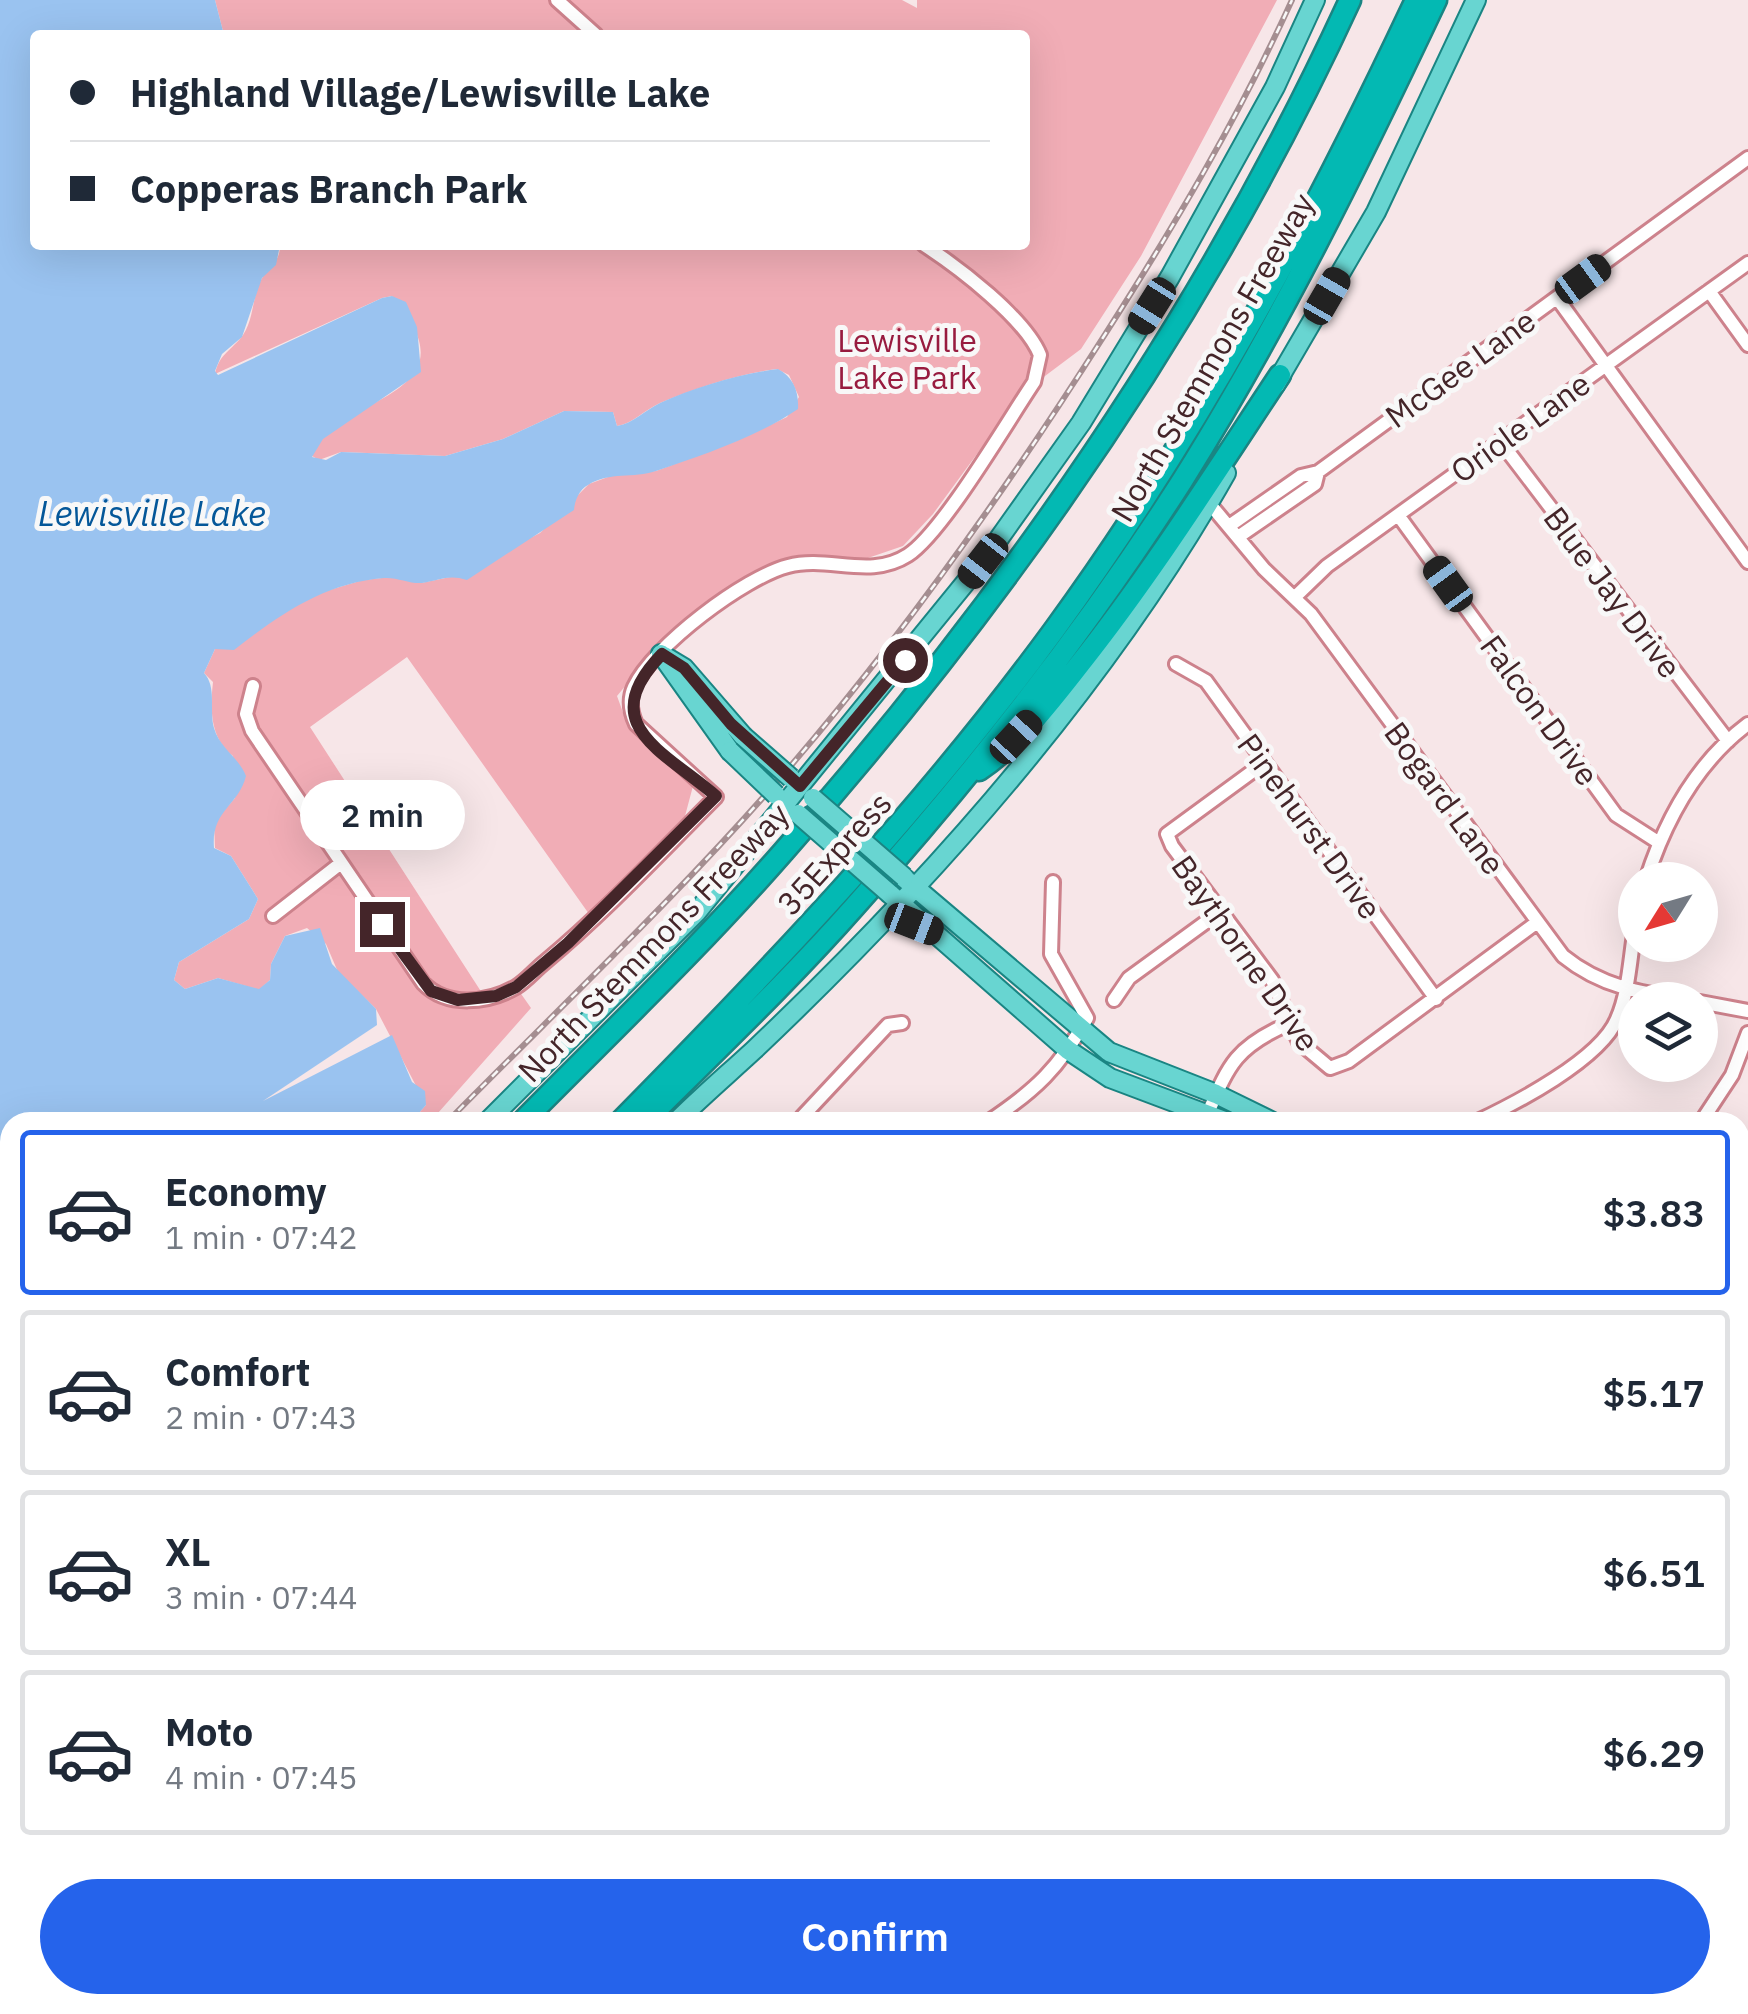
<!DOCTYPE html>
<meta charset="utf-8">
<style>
:root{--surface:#fff;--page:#f2f2f3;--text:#1f2937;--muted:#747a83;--line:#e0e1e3;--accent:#2563eb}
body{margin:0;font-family:"IBM Plex Sans",sans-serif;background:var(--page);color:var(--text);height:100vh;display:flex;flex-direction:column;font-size:38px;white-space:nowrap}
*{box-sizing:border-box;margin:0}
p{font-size:32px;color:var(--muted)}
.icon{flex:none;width:55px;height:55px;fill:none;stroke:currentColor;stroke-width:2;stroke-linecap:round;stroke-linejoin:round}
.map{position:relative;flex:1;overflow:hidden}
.side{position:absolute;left:0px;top:1112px;width:1750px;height:902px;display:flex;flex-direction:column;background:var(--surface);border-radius:30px 30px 0 0;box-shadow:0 10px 40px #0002}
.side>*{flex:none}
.hud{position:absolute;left:30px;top:30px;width:1000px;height:220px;border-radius:10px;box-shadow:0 10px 40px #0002;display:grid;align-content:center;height:220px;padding:0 40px;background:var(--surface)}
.needle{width:65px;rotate:233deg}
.controls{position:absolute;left:1618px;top:862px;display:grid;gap:20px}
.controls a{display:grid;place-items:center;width:100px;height:100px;border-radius:50%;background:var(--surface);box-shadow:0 10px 40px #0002;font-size:50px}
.end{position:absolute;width:45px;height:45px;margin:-22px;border:12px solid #442529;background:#fff;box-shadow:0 0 0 5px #fff}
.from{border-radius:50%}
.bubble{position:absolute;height:70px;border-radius:35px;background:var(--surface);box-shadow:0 10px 40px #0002;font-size:32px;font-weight:600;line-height:70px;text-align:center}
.car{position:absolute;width:30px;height:60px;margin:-30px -15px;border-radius:12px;box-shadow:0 0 8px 2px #0007;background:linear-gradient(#222 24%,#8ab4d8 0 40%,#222 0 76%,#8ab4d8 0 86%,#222 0)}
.hud b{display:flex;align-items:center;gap:35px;height:95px;font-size:38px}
.hud b+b{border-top:2px solid var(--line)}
.hud i{width:25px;height:25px;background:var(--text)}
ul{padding:18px 0 0;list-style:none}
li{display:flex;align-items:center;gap:30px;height:165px;margin:0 20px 15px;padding:0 20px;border:5px solid var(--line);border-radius:10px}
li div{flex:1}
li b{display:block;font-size:38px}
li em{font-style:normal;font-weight:600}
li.selected{border-color:var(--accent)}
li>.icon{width:90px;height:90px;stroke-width:1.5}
.primary-button{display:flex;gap:20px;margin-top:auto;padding:20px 40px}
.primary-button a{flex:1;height:115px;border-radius:60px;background:var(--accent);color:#fff;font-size:40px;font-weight:600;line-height:115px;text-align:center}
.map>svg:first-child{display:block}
</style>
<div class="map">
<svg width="1748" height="2014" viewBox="0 0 1748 2014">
<rect width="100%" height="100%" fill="#f7e6e8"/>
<path fill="#f1adb6" d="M215 0H902L917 8V0H1277L1141 256 1081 349 1021 394 933 514 903 546 865 559 810 555 767 566 673 628 617 696 629 729 693 786 685 816 589 914 407 657 310 727 482 993 502 989 512 981 531 1008 430 1122H411L426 1105 376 1009 338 972 326 944 307 928 285 936 271 964 270 980 259 990 218 978 185 989 174 980 179 962 249 919 258 899 231 856 215 848 214 822 235 798 233 756C210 739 210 709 213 682L204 673 215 649 253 635 273 616 326 591 363 580 391 577 421 583 455 576 540 533 589 484 616 474 656 471 736 441 787 417 799 397 789 375 777 369C738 374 696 388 660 403 644 410 634 423 617 426L613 412 564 411 503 439 445 456 341 452 319 460 312 456C337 392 481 400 392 296L382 298 215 374C219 354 232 350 243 335 254 319 252 297 261 280 269 266 280 263 280 245H1025V35H224Z
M10 1460V1555L0 1565V1474Z
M0 1931 10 1944V2005H29L19 2014H0Z
M646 2005H1161L1162 2014H653Z"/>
<path fill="#9ac3f0" d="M0 0H215L224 35H35V245H280L276 265 262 278 242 337 222 354 215 371 218 375 382 298 392 296 406 302 417 327 421 372 323 439 312 457 326 460 341 452 445 456 503 439 564 411 613 412 617 426C634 423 645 410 660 403 696 387 739 374 778 369 793 377 799 391 798 409 757 437 703 455 656 471 633 479 610 471 588 485 579 490 575 500 574 510L467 580C449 574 440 580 422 583 410 584 397 577 384 578 324 583 279 615 234 650L215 649 204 673C217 687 209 709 214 728 220 749 238 756 246 776 238 807 211 810 214 848L231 856 258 899 249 919 179 962 174 980 185 989 218 978 259 989 270 980 271 964 285 936 320 928 332 964 376 1009 377 1025 263 1101 392 1035 412 1082 425 1091 426 1105 411 1122H10V1460L0 1474Z"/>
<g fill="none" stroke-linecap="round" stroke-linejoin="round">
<path stroke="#9ac3f0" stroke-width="18" d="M1740 1620 1748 1614
M0 2007 10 1995"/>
<g stroke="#cd828c" stroke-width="18">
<path id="minor" d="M557 0 596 35
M1709 291 1748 345
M1557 298 1748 562
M1500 441 1728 741
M1209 503 1264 569 1311 614 1563 956C1601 987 1641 993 1689 1000
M1398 515 1616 815 1658 842
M1229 526 1301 476 1318 472 1748 158
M1238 537 1315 484 1318 472
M1296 596 1327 566 1748 263
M1176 664 1206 681 1436 999
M253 686 246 714 252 731 423 983C447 1008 488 1003 516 987 526 981 535 970 545 962 606 911 660 853 716 797L636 724C631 713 628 700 634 687 653 646 745 577 788 566 829 555 869 580 908 555 943 532 1007 422 1034 382L1040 355C1025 318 958 267 924 245
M1264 763 1167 834 1172 846 1272 980 1299 1042 1330 1068 1349 1061 1536 923
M1646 880C1665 821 1697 762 1748 724
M273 916 341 863
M1114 1000 1129 978 1221 911
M1700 1002 1748 1011
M1205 1120C1228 1067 1233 1048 1288 1024
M809 1122 802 1117 888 1025 902 1023
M988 1122C1036 1090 1059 1068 1087 1018L1051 954 1053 882
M1476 1122C1514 1104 1600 1060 1617 1019 1629 992 1630 957 1635 928
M1701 1122 1732 1075 1748 1033
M1740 1157 1748 1164
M1745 1429 1748 1410
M1745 1699 1748 1724
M0 1855 10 1849
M0 1873 10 1866
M1740 1895 1748 1889
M630 2005 637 2014
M1235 2005V2014
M1499 2005 1505 2014
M126 2014 138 2005
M262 2014 273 2005
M469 2014 482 2005
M1576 2014 1588 2005"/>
</g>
<g stroke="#1a8583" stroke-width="22">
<path id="major" d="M1275 385 1376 212 1476 0
M661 654 730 751
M664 656 684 668 743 736
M904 878 1109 1052 1216 1094 1273 1122
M890 894 1068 1050 1110 1078 1227 1122
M487 1122 696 913 983 561 1081 423 1170 277 1275 87 1315 0
M676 1122C701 1097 728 1074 754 1050 930 883 1106 685 1226 473
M1740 1428 1748 1430
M1740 1450 1748 1452
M0 1616 10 1606
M0 1792 10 1783"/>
</g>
<g stroke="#1a8583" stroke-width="25">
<path id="highway" d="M979 770C1018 744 1050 702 1079 665 1152 573 1215 473 1280 375
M522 1122C610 1033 701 946 784 851 1010 595 1207 311 1350 0
M620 1122C774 966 925 807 1055 629 1198 433 1313 219 1416 0
M644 1122C715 1051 789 981 855 906 974 773 1086 631 1182 481 1278 328 1359 163 1436 0
M0 1649 10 1640
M0 1725 10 1716
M0 1748 10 1738"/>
</g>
<use href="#minor" stroke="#fff" stroke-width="12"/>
<use href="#major" stroke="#68d5d1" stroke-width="18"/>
<use href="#highway" stroke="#03b9b3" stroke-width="20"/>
<g stroke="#a58e91" stroke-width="6">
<path id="rail" d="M447 1122C561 1006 681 893 788 769 905 633 1008 487 1104 336 1173 228 1239 117 1292 0
M0 1576 10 1567"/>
</g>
<use href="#rail" stroke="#f8f8f8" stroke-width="2.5" stroke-dasharray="8" stroke-linecap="butt"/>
<g stroke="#1a8583" stroke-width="22" stroke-linecap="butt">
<path id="major-bridge" d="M743 736 791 778
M730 751 776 795
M813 798 904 877
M798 814 890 894"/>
</g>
<use href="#major-bridge" stroke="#68d5d1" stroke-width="18"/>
</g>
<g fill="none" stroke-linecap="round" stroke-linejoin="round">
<path stroke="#442529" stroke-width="12" d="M382 924 431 991 458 1000 496 996 516 987 568 943 716 796C662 750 594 724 662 654L684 668 731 724 800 786 905 660"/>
</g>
<g text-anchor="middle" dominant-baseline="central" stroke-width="10" stroke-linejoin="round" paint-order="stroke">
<g font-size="32" fill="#981b3f" stroke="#f8f8f8">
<text x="907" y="340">Lewisville<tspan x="907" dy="37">Lake Park</tspan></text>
</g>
<g font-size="32" fill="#442529" stroke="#f8f8f8">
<text transform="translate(1212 357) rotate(-60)">North Stemmons Freeway</text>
<text transform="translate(1460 368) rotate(-36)">McGee Lane</text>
<text transform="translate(1520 427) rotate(-36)">Oriole Lane</text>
<text transform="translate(1613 592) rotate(53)">Blue Jay Drive</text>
<text transform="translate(1540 710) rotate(54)">Falcon Drive</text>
<text transform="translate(1445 798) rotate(54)">Bogard Lane</text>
<text transform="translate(1310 826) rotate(54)">Pinehurst Drive</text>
<text transform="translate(834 853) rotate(-48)">35Express</text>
<text transform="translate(653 942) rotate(-46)">North Stemmons Freeway</text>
<text transform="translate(1246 953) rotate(55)">Baythorne Drive</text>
</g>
<g font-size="35" font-style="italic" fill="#045799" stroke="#f8f8f8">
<text x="152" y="513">Lewisville Lake</text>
</g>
</g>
</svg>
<div class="controls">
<a><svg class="needle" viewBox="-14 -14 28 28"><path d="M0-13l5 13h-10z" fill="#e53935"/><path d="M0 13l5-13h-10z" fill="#747a83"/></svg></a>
<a><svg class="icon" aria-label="layers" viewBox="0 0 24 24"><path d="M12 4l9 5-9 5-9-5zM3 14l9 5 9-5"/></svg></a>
</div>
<i class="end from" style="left:905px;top:660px"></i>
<i class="end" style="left:382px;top:924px"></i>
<div class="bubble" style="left:300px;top:780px;width:165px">2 min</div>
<i class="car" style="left:1583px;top:279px;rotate:54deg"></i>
<i class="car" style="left:1327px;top:296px;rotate:30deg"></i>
<i class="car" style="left:1152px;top:306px;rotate:212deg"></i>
<i class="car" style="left:983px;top:561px;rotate:218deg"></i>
<i class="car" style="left:1448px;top:584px;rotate:324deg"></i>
<i class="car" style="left:1016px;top:737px;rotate:43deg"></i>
<i class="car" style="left:914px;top:924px;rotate:111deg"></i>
<div class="hud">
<b><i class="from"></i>Highland Village/Lewisville Lake</b>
<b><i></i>Copperas Branch Park</b>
</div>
<section class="side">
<ul>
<li class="selected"><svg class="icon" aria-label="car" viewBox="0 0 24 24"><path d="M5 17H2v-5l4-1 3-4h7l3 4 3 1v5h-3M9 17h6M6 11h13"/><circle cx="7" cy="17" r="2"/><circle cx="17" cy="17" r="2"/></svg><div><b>Economy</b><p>1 min · 07:42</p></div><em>$3.83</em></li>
<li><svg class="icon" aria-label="car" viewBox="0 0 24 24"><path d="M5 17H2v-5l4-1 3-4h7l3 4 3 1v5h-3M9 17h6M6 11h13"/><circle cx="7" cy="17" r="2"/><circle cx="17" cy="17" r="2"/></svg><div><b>Comfort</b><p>2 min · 07:43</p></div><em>$5.17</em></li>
<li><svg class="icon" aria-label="car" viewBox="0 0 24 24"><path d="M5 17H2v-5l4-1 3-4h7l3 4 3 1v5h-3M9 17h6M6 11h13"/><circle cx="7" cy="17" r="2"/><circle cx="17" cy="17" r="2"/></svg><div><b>XL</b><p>3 min · 07:44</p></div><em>$6.51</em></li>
<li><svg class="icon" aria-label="car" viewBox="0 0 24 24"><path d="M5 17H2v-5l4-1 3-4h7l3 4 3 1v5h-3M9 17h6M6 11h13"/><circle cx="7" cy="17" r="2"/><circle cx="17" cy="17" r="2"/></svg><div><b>Moto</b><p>4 min · 07:45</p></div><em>$6.29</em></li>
</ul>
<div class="primary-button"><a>Confirm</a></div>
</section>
</div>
